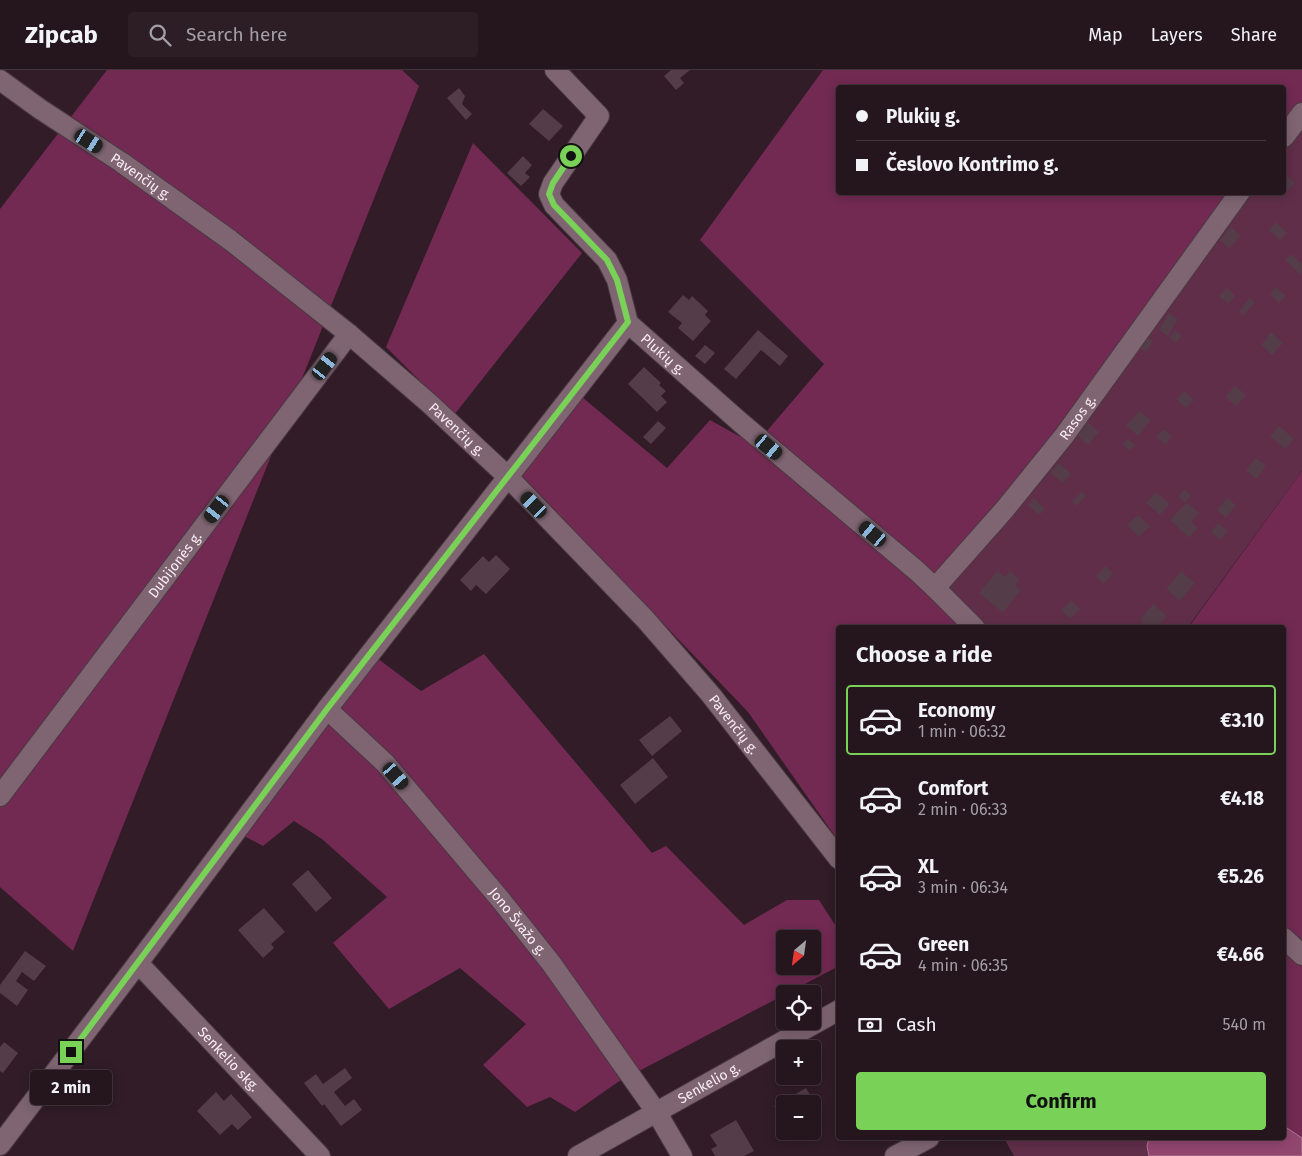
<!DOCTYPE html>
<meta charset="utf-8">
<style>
:root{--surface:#25151d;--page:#2d1e26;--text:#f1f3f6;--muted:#a39fa4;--line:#42343b;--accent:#79d158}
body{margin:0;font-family:"Fira Sans",sans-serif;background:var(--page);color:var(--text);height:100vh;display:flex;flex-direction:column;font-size:19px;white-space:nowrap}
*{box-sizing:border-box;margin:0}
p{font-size:16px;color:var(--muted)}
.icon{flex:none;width:28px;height:28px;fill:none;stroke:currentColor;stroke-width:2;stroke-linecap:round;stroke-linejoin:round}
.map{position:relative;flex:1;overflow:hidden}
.details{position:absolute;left:836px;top:555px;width:450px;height:515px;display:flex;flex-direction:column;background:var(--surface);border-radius:5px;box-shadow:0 2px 12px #0003,0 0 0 1px var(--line)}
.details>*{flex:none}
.guide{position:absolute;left:836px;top:15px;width:450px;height:110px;border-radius:5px;box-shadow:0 2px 12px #0003,0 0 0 1px var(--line);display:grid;align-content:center;height:110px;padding:0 20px;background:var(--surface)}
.needle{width:32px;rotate:209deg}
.tools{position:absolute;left:776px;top:860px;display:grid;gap:10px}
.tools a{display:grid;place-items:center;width:45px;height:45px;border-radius:5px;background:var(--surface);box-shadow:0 2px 12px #0003,0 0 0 1px var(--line);font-size:25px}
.end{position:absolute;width:22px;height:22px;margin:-11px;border:6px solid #79d158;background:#111;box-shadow:0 0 0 2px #111}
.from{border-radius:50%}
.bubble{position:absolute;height:35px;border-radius:5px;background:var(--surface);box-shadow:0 2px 12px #0003,0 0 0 1px var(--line);font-size:16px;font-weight:700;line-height:35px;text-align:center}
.car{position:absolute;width:15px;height:30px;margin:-15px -8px;border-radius:6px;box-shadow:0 0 4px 1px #0007;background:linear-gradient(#222 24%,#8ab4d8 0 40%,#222 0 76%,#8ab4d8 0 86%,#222 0)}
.guide b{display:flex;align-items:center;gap:18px;height:48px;font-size:19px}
.guide b+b{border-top:1px solid var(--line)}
.guide i{width:12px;height:12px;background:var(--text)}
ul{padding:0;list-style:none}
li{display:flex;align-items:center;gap:15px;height:70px;margin:0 10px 8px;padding:0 10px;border:2px solid transparent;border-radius:5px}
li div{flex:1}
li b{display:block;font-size:19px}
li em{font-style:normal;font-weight:700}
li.on{border-color:var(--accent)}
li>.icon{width:45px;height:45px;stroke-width:1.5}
h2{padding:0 20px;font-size:22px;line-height:60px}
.pay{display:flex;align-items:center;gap:12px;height:55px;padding:0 20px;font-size:19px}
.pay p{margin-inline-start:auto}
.primary-button{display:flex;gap:10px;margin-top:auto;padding:10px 20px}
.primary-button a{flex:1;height:58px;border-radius:5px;background:var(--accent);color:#111;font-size:20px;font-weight:700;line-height:58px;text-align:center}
header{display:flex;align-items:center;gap:30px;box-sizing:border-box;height:70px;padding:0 25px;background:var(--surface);border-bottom:1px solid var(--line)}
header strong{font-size:24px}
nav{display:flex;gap:28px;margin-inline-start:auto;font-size:18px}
.search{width:350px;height:45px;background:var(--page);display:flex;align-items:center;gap:12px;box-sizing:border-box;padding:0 18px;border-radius:5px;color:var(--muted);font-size:19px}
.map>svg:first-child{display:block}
</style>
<header>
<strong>Zipcab</strong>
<div class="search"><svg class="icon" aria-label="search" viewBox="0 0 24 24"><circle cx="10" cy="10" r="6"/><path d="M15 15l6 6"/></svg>Search here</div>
<nav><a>Map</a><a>Layers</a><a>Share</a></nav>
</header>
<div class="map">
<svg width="1302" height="1086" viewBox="0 0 1302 1086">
<rect width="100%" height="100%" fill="#311c27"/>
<path fill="#602e49" d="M1302 39V401L1188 557H967L940 509 1239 123 1284 122V63Z
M1004 1068H1149L1147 1076 1149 1086H1014Z"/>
<path fill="#722a53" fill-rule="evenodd" d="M107 0H402L419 16 73 881 0 817V139Z
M823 0H1302V39L1284 63V18H839V122L1239 123 1172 216 940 509 967 557 839 558V772L748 642 521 405 582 327 667 398 710 350 755 375 824 294 700 170Z
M473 73 582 183 454 345 386 277Z
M1302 401V1068L1284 1056V558H1188Z
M484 584 652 783 666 776 744 855 787 830H819L839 861V896L618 1012 575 1042 550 1027 527 1037 483 995 526 954 460 898 389 939 333 873 387 827 322 769 294 751 263 776 242 765 377 588 421 621ZM785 869H812V896H785Z"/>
<path fill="#91466f" stroke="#b17896" d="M1284 1056 1302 1068V1086H1149L1147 1076 1149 1068H1284Z"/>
<path fill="#543c48" d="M671 0H690L680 8 684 13 676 20 664 6Z
M459 18 465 26 462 34 472 44 466 50 447 28Z
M543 39 563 56 549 71 529 54Z
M523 86 532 95 525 103 530 107 521 116 507 103Z
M1284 103 1295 113 1286 122 1284 120Z
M1276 152 1287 163 1280 170 1269 160Z
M1231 157 1241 166 1229 178 1220 170Z
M1291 184 1302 194 1301 205 1285 190Z
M1276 217 1286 226 1279 233 1270 224Z
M1227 218 1235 226 1228 234 1219 226Z
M683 225 689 230 692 226 708 241 705 245 711 251 693 271 678 258 682 253 668 242Z
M1250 228 1255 233 1243 245 1239 241Z
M1169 243 1178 249 1168 266 1159 260Z
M758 260 788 286 780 296 761 280 736 309 724 299Z
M1175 261 1182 266 1176 273 1169 268Z
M1271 262 1283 273 1272 285 1261 275Z
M1146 266 1153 271 1146 282 1139 277Z
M705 275 715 283 705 294 695 286Z
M644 297 661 313 659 315 666 321 661 326 667 332 657 342 628 314Z
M1235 316 1246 325 1236 336 1225 327Z
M1184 321 1194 330 1186 338 1177 330Z
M1139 341 1151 350 1138 366 1126 356Z
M1084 349 1099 362 1088 375 1073 362Z
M658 351 666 358 651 374 643 367Z
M1279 356 1294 369 1285 379 1270 366Z
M1163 359 1172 366 1165 375 1156 367Z
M1128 369 1135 375 1130 381 1122 374Z
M1255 388 1266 395 1257 409 1246 401Z
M1059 393 1071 404 1063 413 1050 403Z
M1184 419 1191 425 1186 432 1199 443 1191 452 1198 458 1189 468 1170 450 1186 433 1178 427Z
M1082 421 1086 426 1077 436 1072 432Z
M1156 422 1170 434 1160 445 1146 433Z
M1034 428 1045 439 1039 445 1028 435Z
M1227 428 1236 435 1226 448 1217 440Z
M1138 445 1150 456 1139 467 1127 455Z
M1218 453 1228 461 1220 470 1211 462Z
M496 485 510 499 486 524 476 515 471 521 460 510 483 486 489 492Z
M1105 496 1113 503 1104 514 1096 507Z
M997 501 1005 507 1010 501 1019 509 1015 515 1021 520 1003 543 979 523Z
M1181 501 1195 513 1180 531 1166 519Z
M1072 530 1080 539 1070 549 1061 540Z
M1153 534 1167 546 1157 558H1144L1140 554 1143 551 1140 549Z
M670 646 682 661 652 686 639 670Z
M653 688 668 707 635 734 620 715Z
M308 800 332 828 316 842 292 814Z
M264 838 285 862 271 874 274 878 263 888 238 860Z
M25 881 46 896 34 911 22 902 16 911 28 920 17 936 0 923V915Z
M4 972 18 983 3 1003 0 1001V977Z
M345 998 352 1008 334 1022 345 1036 354 1029 362 1040 341 1056 324 1034 322 1036 304 1013 316 1004 323 1014Z
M806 1018 822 1046 812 1052V1034H785V1055L774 1036Z
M216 1022 224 1031 231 1024 252 1047 238 1060 232 1054 220 1065 197 1041Z
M736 1050 754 1081 744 1086H715L711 1079 717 1076 710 1065Z"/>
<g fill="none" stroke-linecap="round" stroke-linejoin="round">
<g stroke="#4a3942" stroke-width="22">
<g id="minor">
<path id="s1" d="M555 0 599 46 553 113 549 124 554 135 607 190 617 210 628 253 740 352 917 501 935 518"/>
<path id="s2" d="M0 10 40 39 121 92 230 170 349 264 430 334 507 406 645 549 711 625 839 789"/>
<path d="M1284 67 1302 43"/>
<path id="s3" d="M975 558 935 518 1005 439 1064 366 1240 122"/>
<path id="s4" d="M327 639 385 693 500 829 551 893 657 1043 682 1086"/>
<path id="s5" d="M0 726 349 264"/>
<path d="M1284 868 1302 885"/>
<path id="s6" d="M138 893 320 1086"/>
<path d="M0 1075 138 893 327 639 628 253"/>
<path id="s7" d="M578 1086 839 940"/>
<path d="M895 1086 929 1068"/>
</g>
</g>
<use href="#minor" stroke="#7e6571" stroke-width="20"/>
</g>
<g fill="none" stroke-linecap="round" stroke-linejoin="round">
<path stroke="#79d158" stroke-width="6" d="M71 982 327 639 628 252 617 210 607 190 554 135 549 124 553 113 571 86"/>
</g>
<g text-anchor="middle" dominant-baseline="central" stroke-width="5" stroke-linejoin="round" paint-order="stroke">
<g font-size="14" fill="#fbecf2" stroke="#311c27">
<text stroke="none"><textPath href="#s2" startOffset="171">Pavenčių g.</textPath></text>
<text stroke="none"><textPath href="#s1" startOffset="359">Plukių g.</textPath></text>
<text stroke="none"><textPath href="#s3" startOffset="279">Rasos g.</textPath></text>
<text stroke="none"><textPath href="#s2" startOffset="576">Pavenčių g.</textPath></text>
<text stroke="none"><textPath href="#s5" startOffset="290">Dubijonės g.</textPath></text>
<text stroke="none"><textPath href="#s2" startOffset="981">Pavenčių g.</textPath></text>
<text stroke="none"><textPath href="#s4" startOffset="286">Jono Švažo g.</textPath></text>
<text stroke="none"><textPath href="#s6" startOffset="132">Senkelio skg.</textPath></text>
<text stroke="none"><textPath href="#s7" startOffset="150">Senkelio g.</textPath></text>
</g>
</g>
</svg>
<div class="tools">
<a><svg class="needle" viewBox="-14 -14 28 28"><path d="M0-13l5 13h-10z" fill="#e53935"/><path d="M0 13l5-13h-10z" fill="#a39fa4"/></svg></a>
<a><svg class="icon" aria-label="locate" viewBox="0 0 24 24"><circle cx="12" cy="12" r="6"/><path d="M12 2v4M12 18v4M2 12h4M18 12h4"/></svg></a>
<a>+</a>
<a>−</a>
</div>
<i class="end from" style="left:571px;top:86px"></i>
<i class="end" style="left:71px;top:982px"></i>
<div class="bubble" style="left:30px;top:1000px;width:82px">2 min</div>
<i class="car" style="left:89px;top:71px;rotate:123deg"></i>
<i class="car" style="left:325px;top:296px;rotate:37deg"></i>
<i class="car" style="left:769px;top:377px;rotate:130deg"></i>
<i class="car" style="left:534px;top:435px;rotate:316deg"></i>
<i class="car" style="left:217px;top:439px;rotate:217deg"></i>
<i class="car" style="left:873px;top:464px;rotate:310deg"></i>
<i class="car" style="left:396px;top:706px;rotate:139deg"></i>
<div class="guide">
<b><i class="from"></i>Plukių g.</b>
<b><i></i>Česlovo Kontrimo g.</b>
</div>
<section class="details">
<h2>Choose a ride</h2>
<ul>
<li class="on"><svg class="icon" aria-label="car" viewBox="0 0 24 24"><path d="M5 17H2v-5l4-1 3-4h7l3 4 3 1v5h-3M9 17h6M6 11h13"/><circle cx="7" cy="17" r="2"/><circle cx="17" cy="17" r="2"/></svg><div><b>Economy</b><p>1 min · 06:32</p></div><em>€3.10</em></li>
<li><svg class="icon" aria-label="car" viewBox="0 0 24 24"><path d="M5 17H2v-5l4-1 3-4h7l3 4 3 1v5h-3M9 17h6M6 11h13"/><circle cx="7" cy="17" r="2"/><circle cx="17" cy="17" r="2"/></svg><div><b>Comfort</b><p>2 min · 06:33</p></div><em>€4.18</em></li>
<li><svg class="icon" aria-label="car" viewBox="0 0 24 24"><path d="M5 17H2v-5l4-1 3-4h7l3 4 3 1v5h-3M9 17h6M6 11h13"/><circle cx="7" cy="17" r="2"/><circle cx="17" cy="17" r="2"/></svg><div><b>XL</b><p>3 min · 06:34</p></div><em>€5.26</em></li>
<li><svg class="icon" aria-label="car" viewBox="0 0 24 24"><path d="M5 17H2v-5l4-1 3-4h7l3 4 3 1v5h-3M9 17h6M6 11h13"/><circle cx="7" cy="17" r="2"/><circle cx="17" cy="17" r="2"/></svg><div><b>Green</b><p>4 min · 06:35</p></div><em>€4.66</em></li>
</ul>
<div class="pay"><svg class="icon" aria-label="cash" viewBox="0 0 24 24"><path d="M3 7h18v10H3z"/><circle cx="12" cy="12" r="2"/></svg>Cash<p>540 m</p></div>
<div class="primary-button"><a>Confirm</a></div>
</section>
</div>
